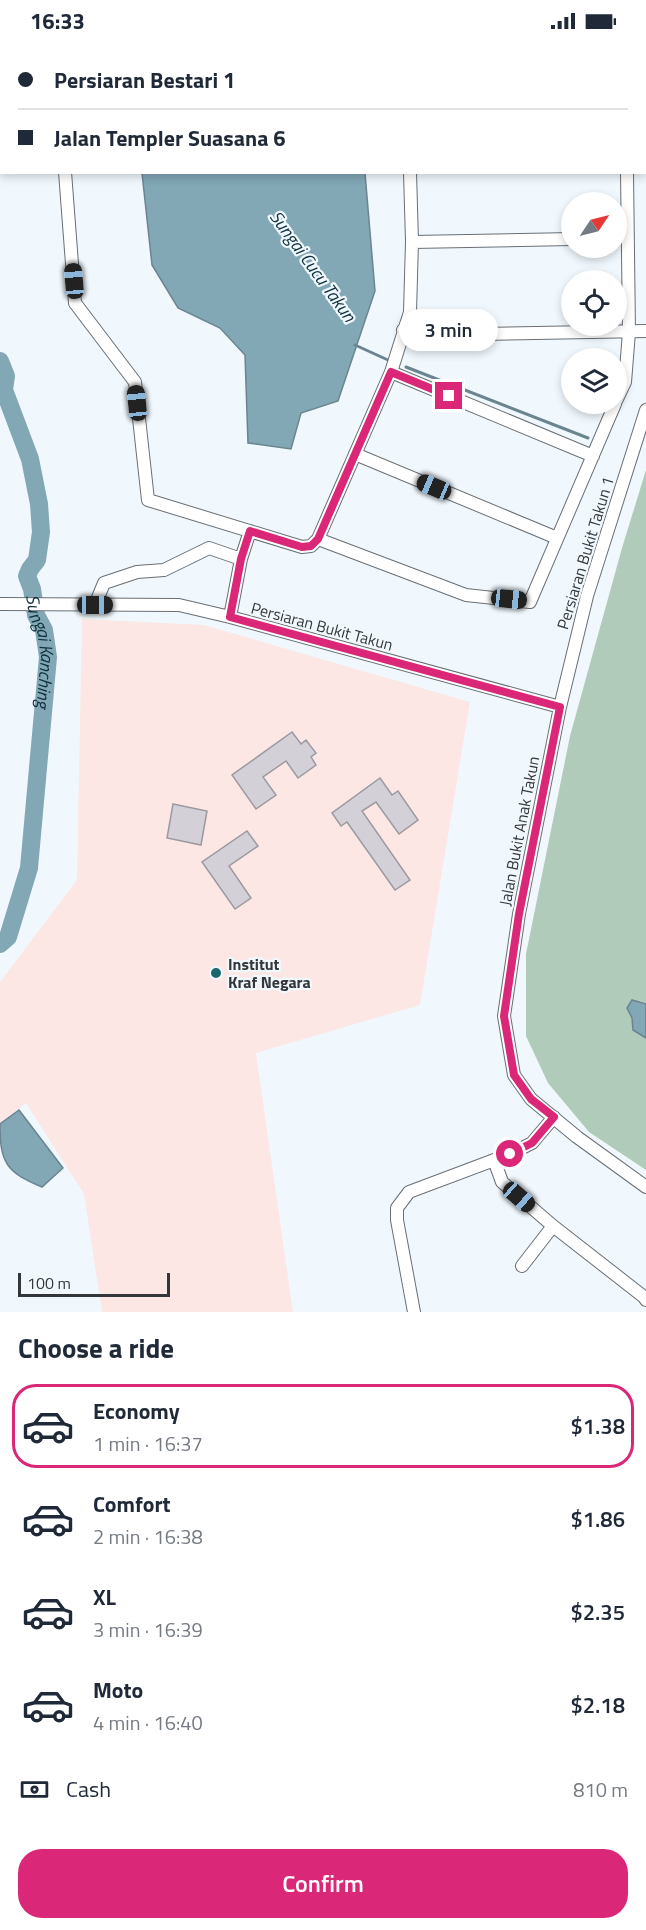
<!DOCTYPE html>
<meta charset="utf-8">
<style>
:root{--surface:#fff;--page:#f6f6f7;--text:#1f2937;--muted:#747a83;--line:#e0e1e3;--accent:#db2777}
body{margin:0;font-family:"Titillium Web",sans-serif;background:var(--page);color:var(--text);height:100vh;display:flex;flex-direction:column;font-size:22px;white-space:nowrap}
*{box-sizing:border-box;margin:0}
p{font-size:20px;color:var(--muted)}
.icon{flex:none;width:33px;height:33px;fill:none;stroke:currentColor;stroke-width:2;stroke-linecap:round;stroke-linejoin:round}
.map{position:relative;height:1270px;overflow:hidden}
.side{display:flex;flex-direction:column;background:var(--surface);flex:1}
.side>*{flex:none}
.guide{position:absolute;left:0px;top:0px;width:646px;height:132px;box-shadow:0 3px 9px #0003;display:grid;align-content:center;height:132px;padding:0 18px;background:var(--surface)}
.needle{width:39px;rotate:55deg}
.controls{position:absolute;left:561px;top:150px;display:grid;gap:12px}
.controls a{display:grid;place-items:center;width:66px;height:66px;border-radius:50%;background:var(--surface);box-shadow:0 3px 9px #0003;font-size:30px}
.scale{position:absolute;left:18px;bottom:15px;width:152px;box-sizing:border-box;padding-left:6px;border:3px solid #343739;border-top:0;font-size:16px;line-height:21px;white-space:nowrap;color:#343739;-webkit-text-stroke:4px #f0f8fd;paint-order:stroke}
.end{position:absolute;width:27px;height:27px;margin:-14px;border:8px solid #db2777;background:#fff;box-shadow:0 0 0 3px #fff}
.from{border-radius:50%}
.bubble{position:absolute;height:42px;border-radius:21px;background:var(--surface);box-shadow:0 3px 9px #0003;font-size:20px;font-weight:600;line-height:42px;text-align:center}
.car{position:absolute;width:18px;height:36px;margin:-18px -9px;border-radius:8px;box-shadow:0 0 4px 2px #0007;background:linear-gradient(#222 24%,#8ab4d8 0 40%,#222 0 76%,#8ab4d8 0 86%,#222 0)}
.guide b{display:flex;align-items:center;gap:21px;height:57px;font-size:22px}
.guide b+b{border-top:2px solid var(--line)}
.guide i{width:15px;height:15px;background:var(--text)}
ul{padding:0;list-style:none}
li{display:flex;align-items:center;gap:18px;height:84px;margin:0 12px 9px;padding:0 6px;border:3px solid transparent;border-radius:24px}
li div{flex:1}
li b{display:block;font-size:22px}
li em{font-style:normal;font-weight:600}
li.selected{border-color:var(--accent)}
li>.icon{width:54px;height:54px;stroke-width:1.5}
h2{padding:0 18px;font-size:27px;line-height:72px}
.pay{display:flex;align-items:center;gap:15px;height:66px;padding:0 18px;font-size:22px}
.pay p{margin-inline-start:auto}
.primary-button{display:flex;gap:12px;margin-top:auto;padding:12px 18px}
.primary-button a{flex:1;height:69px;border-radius:24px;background:var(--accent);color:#fff;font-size:24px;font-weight:600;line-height:69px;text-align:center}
.status{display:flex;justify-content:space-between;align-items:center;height:42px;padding:0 30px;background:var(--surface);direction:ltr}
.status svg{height:16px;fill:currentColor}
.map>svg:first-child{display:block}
</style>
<div class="status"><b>16:33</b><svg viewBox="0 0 49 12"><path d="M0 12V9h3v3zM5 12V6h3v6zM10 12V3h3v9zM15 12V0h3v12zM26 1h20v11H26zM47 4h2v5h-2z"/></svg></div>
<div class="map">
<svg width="646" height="1270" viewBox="0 0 646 1270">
<rect width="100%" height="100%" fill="#f0f8fd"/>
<path fill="#fde7e4" d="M82 577 204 583 470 660 420 963 256 1011 293 1270H102L84 1152 26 1061 0 1081V940L77 838Z"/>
<path fill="#b0cbb9" d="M646 428V1128L589 1090 548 1041 526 994V912L570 694 622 506Z"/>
<path fill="#82a7b5" stroke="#6b8590" stroke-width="1.5" d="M142 131H365L375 249 338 359 301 371 291 407 248 401 245 313 220 286 178 266 152 223Z
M632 958 646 962V996L633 988 632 976 627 966Z
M19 1068 63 1126 42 1145C6 1130 0 1121 0 1082Z"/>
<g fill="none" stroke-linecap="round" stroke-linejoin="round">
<path stroke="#6b8590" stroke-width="3" d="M355 303 388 318
M406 325 588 396"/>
<path stroke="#82a7b5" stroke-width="18" id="s1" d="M0 319 6 334 4 348 30 417 39 462 41 490 37 518 30 527 27 534 32 547 36 573 44 588 48 615 29 826 8 895 0 902"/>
</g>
<path fill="#d3d0d8" stroke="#9c99a0" stroke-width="1.5" d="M292 690 301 702 306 698 316 711 311 715 316 723 298 736 286 719 263 735 276 753 256 767 232 733Z
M380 736 392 753 398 749 418 778 399 792 376 760 362 769 410 838 395 848 347 780 341 784 332 771Z
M173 762 207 769 201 803 167 796Z
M247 789 258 804 229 824 251 856 235 867 202 820Z"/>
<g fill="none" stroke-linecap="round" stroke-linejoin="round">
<g stroke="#696f74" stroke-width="14">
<path id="street" d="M361 0V2
M625 0V2
M269 2V0
M451 2V0
M537 2V0
M65 130 75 261 135 340 148 458 302 505 311 504 318 497 391 330 410 270 412 200 410 130
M412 200 572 197
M403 288 422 293 646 289
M391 330 593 414
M616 359 625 340 629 290 627 130
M646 368 587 554 560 665 519 872 504 974 514 1033 531 1057 577 1095 646 1145
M355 412 557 496
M318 497 466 553 530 560 615 362
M0 562 179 563 230 575 560 665
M95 563 104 541 137 530 164 528 209 506 241 517
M230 575 241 517 250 489
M494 1118 502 1140 553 1184 644 1255 646 1258
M522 1224 553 1184
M414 1270 397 1178V1166L409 1150 510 1112 532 1101 554 1075"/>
</g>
<use href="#street" stroke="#fff" stroke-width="12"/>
</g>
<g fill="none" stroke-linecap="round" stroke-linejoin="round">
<path stroke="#db2777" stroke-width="8" d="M449 354 391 330 318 497 311 504 302 505 250 489 241 517 230 575 560 665 519 872 504 974 514 1033 531 1057 554 1075 532 1101 510 1112"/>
</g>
<circle fill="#1b6770" stroke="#f0f8fd" stroke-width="2" cx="216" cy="931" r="6"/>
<g text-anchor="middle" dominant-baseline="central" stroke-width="4.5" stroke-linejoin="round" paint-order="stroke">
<g font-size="16" fill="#343739" stroke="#f0f8fd">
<text transform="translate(585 511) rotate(-73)">Persiaran Bukit Takun 1</text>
<text transform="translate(322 584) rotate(15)">Persiaran Bukit Takun</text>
<text transform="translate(519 789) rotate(-79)">Jalan Bukit Anak Takun</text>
</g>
<g font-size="16" font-weight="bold" fill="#343739" stroke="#f0f8fd" text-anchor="start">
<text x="228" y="922">Institut<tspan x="228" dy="18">Kraf Negara</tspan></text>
</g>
<g font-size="18" font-style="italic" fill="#0c303c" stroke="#f0f8fd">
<text transform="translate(313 224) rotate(54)">Sungai Cucu Takun</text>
<text stroke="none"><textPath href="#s1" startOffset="303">Sungai Kanching</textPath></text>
</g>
</g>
</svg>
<div class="controls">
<a><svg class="needle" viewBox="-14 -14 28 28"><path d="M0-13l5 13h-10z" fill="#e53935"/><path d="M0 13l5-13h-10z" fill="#747a83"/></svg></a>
<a><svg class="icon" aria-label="locate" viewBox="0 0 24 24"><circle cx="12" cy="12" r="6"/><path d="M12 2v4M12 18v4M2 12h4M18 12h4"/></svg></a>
<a><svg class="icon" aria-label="layers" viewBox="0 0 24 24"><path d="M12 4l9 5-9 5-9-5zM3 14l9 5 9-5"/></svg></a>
</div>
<div class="scale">100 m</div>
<i class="end from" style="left:510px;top:1112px"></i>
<i class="end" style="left:449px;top:354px"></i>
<div class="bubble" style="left:399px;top:267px;width:99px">3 min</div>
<i class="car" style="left:74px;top:239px;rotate:355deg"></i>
<i class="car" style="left:137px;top:361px;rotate:354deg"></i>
<i class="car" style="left:434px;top:445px;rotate:293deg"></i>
<i class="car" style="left:509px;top:557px;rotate:96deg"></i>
<i class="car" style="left:95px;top:563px;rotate:90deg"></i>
<i class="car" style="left:519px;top:1155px;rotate:131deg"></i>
<div class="guide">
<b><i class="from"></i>Persiaran Bestari 1</b>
<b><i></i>Jalan Templer Suasana 6</b>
</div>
</div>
<section class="side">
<h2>Choose a ride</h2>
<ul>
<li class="selected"><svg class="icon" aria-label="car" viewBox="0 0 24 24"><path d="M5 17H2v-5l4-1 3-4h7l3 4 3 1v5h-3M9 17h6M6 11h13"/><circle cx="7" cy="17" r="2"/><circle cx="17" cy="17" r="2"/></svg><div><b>Economy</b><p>1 min · 16:37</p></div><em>$1.38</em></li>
<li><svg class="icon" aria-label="car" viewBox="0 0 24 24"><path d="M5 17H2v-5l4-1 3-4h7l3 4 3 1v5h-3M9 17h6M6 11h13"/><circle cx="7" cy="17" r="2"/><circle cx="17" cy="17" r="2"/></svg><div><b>Comfort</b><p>2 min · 16:38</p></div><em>$1.86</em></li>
<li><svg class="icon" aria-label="car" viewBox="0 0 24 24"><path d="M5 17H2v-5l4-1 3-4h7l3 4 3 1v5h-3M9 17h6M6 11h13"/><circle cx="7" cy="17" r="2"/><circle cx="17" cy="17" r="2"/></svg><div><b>XL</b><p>3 min · 16:39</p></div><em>$2.35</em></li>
<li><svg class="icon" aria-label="car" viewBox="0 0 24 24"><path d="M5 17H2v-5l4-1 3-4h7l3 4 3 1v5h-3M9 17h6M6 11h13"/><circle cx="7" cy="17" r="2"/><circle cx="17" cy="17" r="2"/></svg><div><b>Moto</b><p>4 min · 16:40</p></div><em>$2.18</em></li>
</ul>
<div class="pay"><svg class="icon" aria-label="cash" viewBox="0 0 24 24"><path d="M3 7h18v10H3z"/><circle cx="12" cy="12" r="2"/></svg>Cash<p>810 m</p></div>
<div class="primary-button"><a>Confirm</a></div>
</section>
